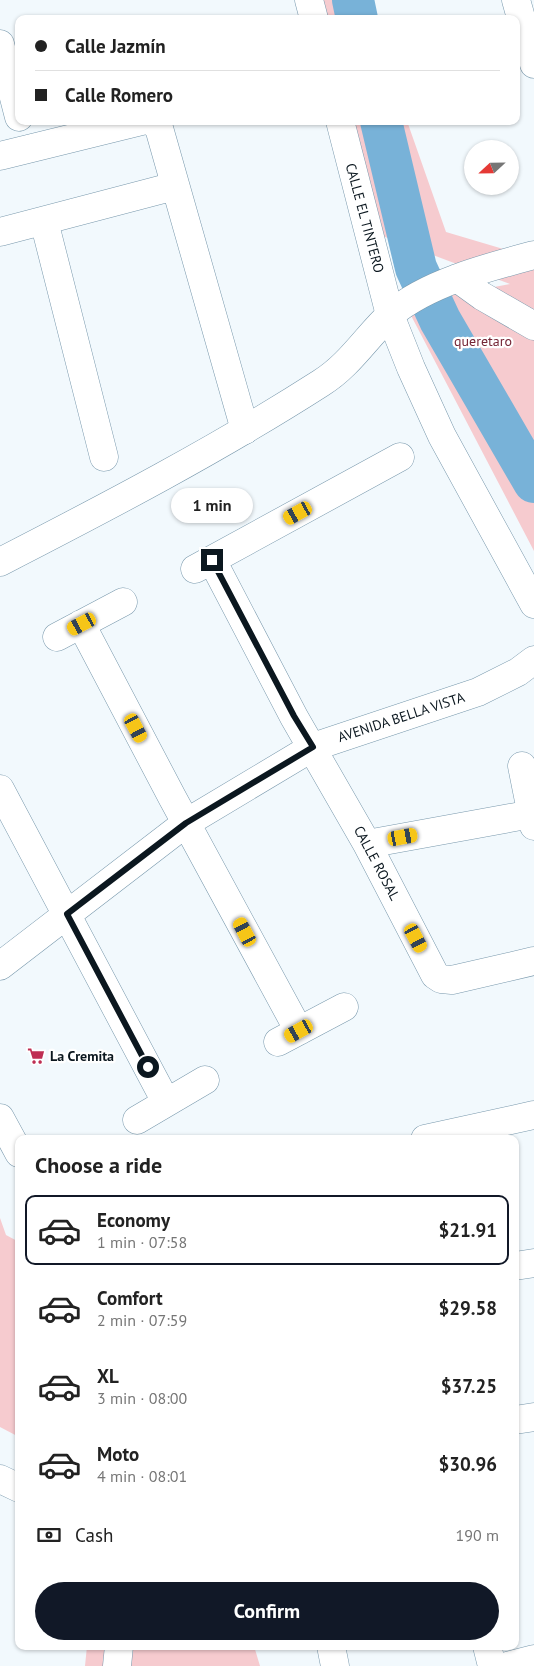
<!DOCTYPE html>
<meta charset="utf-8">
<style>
:root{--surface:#fff;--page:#f2f2f2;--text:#222;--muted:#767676;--line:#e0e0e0;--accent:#111827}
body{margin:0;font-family:"PT Sans",sans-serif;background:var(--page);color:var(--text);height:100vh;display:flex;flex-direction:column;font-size:19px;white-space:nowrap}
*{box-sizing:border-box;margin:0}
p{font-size:16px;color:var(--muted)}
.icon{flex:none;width:28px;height:28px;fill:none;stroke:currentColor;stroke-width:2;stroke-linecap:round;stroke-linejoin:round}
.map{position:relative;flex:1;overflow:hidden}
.sheet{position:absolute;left:15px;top:1135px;width:504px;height:515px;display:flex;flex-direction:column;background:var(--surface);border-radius:10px;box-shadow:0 1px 4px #0004}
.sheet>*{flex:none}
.top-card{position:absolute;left:15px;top:15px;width:505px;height:110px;border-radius:10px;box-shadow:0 1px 4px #0004;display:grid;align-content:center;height:110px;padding:0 20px;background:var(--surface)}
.needle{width:32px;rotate:248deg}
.tools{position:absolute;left:464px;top:140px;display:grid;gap:10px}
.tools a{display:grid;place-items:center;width:55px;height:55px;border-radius:50%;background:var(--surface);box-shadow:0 1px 4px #0004;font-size:25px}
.end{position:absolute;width:22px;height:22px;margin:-11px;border:6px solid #0b171f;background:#fff;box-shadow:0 0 0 2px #fff}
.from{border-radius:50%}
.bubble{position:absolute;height:35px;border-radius:18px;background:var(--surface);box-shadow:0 1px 4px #0004;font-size:16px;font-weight:700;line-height:35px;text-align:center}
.car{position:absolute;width:15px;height:30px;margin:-15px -8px;border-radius:6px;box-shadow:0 0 4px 1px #0007;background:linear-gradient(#f5c518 24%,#345 0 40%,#f5c518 0 76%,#345 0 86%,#f5c518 0)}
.top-card b{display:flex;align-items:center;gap:18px;height:48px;font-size:19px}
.top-card b+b{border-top:1px solid var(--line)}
.top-card i{width:12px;height:12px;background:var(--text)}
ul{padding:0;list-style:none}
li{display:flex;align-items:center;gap:15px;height:70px;margin:0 10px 8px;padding:0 10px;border:2px solid transparent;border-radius:10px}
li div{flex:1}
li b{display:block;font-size:19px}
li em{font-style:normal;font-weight:700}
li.current{border-color:var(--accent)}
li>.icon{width:45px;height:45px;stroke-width:1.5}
h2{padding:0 20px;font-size:22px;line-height:60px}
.pay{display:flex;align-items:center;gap:12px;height:55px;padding:0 20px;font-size:19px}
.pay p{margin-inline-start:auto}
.button{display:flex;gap:10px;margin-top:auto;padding:10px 20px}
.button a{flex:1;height:58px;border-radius:30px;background:var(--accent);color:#fff;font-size:20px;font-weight:700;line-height:58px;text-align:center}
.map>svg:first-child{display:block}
</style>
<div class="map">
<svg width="534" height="1666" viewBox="0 0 534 1666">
<rect width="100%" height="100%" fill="#f2f9fd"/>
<path fill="#f6cbcf" d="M311 0H365L372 19H316Z
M341 121H407L446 232 534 258V551L405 304 510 284 369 231Z
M0 1218 6 1235 19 1242V1437L0 1427Z
M87 1646H254L260 1666H85Z"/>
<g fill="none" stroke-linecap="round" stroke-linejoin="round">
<path stroke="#78b2d8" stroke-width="42" d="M353 0 357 19
M381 121 416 268 440 320 534 482"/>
<g stroke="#7898ac" stroke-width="29">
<path id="minor" d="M309 0 314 19
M0 44 19 117
M152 121 159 128 245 430
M340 121 390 315 411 368 442 436 534 604
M0 156 142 121
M44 221 104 457
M0 232 175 186
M212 560 294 717 367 844 435 975 441 979 452 980 534 961
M195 569 400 457
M81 624 172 797 299 1031
M57 637 123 602
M522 766 534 826
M0 789 166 1102
M367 844 532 814
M0 966 186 823 313 747 478 692 518 672 534 660
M278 1042 344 1007
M0 1118 19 1153
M137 1120 205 1080
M425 1139 534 1115
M515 1266 534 1263
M515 1420 534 1417
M0 1479 19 1488
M331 1646 335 1666
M487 1646 492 1666
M117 1666 119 1646
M507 1666 534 1659"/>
</g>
<g stroke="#7898ac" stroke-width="29">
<path id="tertiary" d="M516 0 534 64
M457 278 482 296 534 326
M0 562C109 506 218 449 321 383 350 365 367 336 391 314 427 283 489 267 534 255"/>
</g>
<use href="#minor" stroke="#fff" stroke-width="28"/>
<use href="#tertiary" stroke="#fff" stroke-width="28"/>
</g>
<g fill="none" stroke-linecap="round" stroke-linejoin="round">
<path stroke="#0b171f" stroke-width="6" d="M148 1067 67 914 186 823 313 747 294 716 212 560"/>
</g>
<defs>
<g id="supermarket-bare" transform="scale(1.35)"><path d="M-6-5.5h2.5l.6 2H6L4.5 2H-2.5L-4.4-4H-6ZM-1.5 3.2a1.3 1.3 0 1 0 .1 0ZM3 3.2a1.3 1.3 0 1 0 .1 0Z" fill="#bf2f53" stroke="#fff" stroke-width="2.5" paint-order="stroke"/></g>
</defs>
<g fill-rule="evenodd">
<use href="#supermarket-bare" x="36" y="1056"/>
</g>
<g text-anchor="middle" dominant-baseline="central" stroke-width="4.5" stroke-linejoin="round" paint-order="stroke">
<g font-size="14" fill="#0b171f" stroke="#fff">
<text transform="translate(365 218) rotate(75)">CALLE EL TINTERO</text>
<text transform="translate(401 717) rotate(-18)">AVENIDA BELLA VISTA</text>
<text transform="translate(377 863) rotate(62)">CALLE ROSAL</text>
</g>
<g font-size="14" fill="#752636" stroke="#fff">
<text x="483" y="341">queretaro</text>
</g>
<g font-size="14" font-weight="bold" fill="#0b171f" stroke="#fff" text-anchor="start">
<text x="50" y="1056">La Cremita</text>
</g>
</g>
</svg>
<div class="tools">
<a><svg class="needle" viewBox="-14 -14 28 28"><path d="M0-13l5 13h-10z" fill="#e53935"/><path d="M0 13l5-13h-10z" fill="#767676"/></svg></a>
</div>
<i class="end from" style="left:148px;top:1067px"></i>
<i class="end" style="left:212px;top:560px"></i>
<div class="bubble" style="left:171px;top:488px;width:82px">1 min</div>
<i class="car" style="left:298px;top:513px;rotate:241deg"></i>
<i class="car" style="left:82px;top:624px;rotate:242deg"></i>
<i class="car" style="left:136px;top:728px;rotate:152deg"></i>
<i class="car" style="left:403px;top:837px;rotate:80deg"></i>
<i class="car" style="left:245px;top:932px;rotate:332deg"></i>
<i class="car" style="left:416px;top:938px;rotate:152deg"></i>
<i class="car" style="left:299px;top:1031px;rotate:241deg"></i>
<div class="top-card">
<b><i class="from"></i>Calle Jazmín</b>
<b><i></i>Calle Romero</b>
</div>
<section class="sheet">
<h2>Choose a ride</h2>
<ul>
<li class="current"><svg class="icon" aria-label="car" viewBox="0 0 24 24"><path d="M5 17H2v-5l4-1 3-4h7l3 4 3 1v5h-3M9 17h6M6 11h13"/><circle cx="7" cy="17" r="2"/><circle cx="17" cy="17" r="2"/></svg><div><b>Economy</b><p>1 min · 07:58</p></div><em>$21.91</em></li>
<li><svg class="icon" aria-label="car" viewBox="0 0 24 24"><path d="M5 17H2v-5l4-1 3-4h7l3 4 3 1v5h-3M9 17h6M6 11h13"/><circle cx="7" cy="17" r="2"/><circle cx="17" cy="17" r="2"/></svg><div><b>Comfort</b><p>2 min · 07:59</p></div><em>$29.58</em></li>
<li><svg class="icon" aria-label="car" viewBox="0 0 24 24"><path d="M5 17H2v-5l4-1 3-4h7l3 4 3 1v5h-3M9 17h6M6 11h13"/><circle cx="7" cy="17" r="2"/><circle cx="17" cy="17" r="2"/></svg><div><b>XL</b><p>3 min · 08:00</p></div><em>$37.25</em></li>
<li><svg class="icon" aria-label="car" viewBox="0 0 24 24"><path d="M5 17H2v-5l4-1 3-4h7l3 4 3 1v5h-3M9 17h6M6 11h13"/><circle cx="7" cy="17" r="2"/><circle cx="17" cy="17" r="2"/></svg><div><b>Moto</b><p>4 min · 08:01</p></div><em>$30.96</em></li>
</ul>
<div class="pay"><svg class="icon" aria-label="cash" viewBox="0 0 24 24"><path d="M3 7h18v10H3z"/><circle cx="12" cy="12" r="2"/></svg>Cash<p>190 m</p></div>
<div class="button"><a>Confirm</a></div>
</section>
</div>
